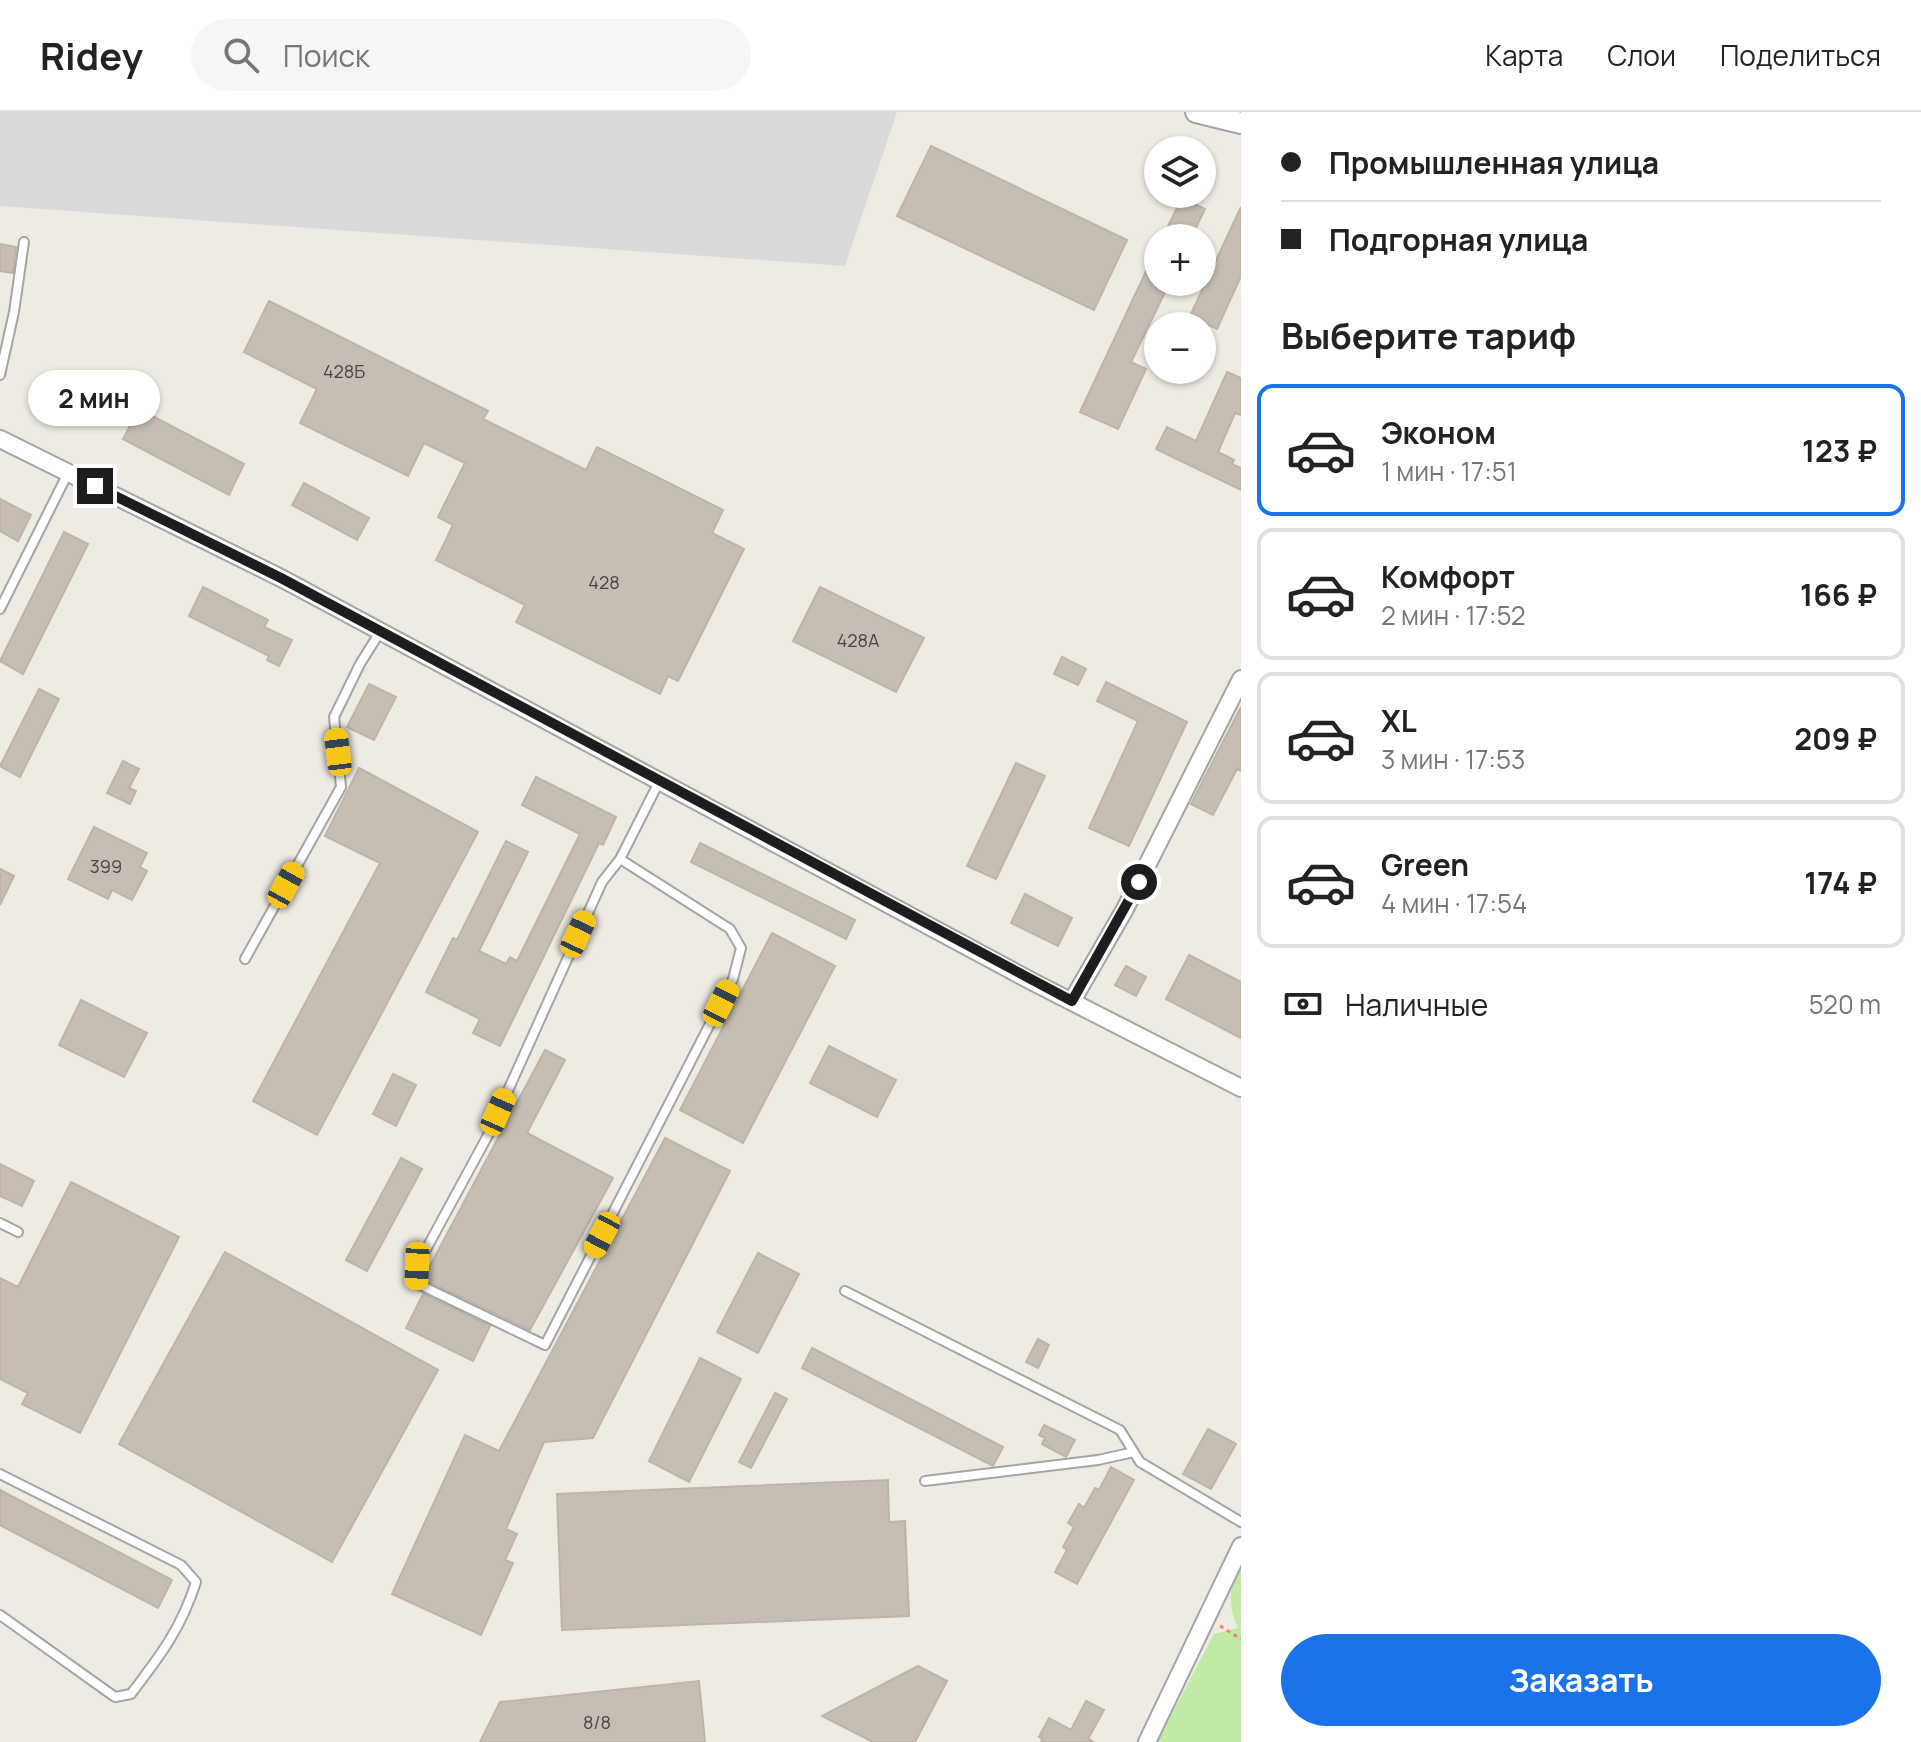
<!DOCTYPE html>
<html lang="ru">
<meta charset="utf-8">
<style>
:root{--surface:#fff;--page:#f6f6f6;--text:#222;--muted:#767676;--line:#e0e0e0;--accent:#1a73e8}
body{margin:0;font-family:Manrope,sans-serif;background:var(--page);color:var(--text);height:100vh;display:flex;flex-direction:column;font-size:30px;white-space:nowrap}
*{box-sizing:border-box;margin:0}
p{font-size:26px;color:var(--muted)}
.icon{flex:none;width:44px;height:44px;fill:none;stroke:currentColor;stroke-width:2;stroke-linecap:round;stroke-linejoin:round}
.map{position:relative;flex:1;overflow:hidden}
.drawer{display:flex;flex-direction:column;background:var(--surface);width:680px}
.drawer>*{flex:none}
.guide{display:grid;align-content:center;height:176px;padding:0 40px;background:var(--surface)}
.fabs{position:absolute;left:1144px;top:24px;display:grid;gap:16px}
.fabs a{display:grid;place-items:center;width:72px;height:72px;border-radius:50%;background:var(--surface);box-shadow:0 2px 6px #0004;font-size:40px}
.end{position:absolute;width:36px;height:36px;margin:-18px;border:10px solid #1d1d1d;background:#fff;box-shadow:0 0 0 4px #fff}
.from{border-radius:50%}
.bubble{position:absolute;height:56px;border-radius:28px;background:var(--surface);box-shadow:0 2px 6px #0004;font-size:26px;font-weight:700;line-height:56px;text-align:center}
.car{position:absolute;width:24px;height:48px;margin:-24px -12px;border-radius:10px;box-shadow:0 0 6px 2px #0007;background:linear-gradient(#f5c518 24%,#345 0 40%,#f5c518 0 76%,#345 0 86%,#f5c518 0)}
.guide b{display:flex;align-items:center;gap:28px;height:76px;font-size:30px}
.guide b+b{border-top:2px solid var(--line)}
.guide i{width:20px;height:20px;background:var(--text)}
ul{padding:0;list-style:none}
li{display:flex;align-items:center;gap:24px;height:132px;margin:0 16px 12px;padding:0 24px;border:4px solid var(--line);border-radius:16px}
li div{flex:1}
li b{display:block;font-size:30px}
li em{font-style:normal;font-weight:700}
li.selected{border-color:var(--accent)}
li>.icon{width:72px;height:72px;stroke-width:1.5}
h2{padding:0 40px;font-size:36px;line-height:96px}
.pay{display:flex;align-items:center;gap:20px;height:88px;padding:0 40px;font-size:30px}
.pay p{margin-inline-start:auto}
.action{display:flex;gap:16px;margin-top:auto;padding:16px 40px}
.action a{flex:1;height:92px;border-radius:48px;background:var(--accent);color:#fff;font-size:32px;font-weight:700;line-height:92px;text-align:center}
header{display:flex;align-items:center;gap:48px;box-sizing:border-box;height:112px;padding:0 40px;background:var(--surface);border-bottom:2px solid var(--line)}
header strong{font-size:38px}
nav{display:flex;gap:44px;margin-inline-start:auto;font-size:28px}
.search{width:560px;height:72px;background:var(--page);display:flex;align-items:center;gap:20px;box-sizing:border-box;padding:0 28px;border-radius:44px;color:var(--muted);font-size:30px}
main{display:flex;flex:1;min-height:0}
.map>svg:first-child{display:block}
</style>
<header>
<strong>Ridey</strong>
<div class="search"><svg class="icon" aria-label="search" viewBox="0 0 24 24"><circle cx="10" cy="10" r="6"/><path d="M15 15l6 6"/></svg>Поиск</div>
<nav><a>Карта</a><a>Слои</a><a>Поделиться</a></nav>
</header>
<main>
<div class="map">
<svg width="1241" height="1630" viewBox="0 0 1241 1630">
<rect width="100%" height="100%" fill="#eeebe2"/>
<path fill="#dbdada" d="M0 0H897L845 154 0 94Z"/>
<path fill="#c1eaa6" d="M1241 1448V1630H1157L1214 1522 1238 1516C1226 1489 1231 1474 1241 1448Z"/>
<path fill="#c6beb5" stroke="#c0b3a4" stroke-width="2" d="M931 34 1127 128 1094 198 897 104Z
M1182 86 1205 97 1191 126H1162Z
M1241 95V164L1217 217 1190 204Z
M0 132 16 135 13 161 0 159Z
M1158 134V170H1170L1131 250 1146 257 1118 317 1080 300Z
M269 189 488 299 483 307 586 358 597 335 723 398 712 421 744 437 678 569 668 564 660 582 516 510 525 493 436 448 453 413 438 405 465 351 424 331 408 364 300 311 317 277 244 240Z
M1227 260 1241 266V303L1235 301 1218 340 1234 348 1232 352 1241 356V378L1156 337 1167 315 1196 329Z
M139 297 244 352 229 383 123 327Z
M304 371 369 406 357 428 292 393Z
M0 387 31 403 18 429 0 419Z
M64 420 88 432 23 562 0 549Z
M203 475 268 508 264 515 292 528 279 554 267 548 269 544 189 504Z
M820 475 924 526 896 580 793 529Z
M1062 545 1086 557 1078 573 1054 562Z
M1106 570 1187 610 1129 734 1089 716 1138 609 1097 589Z
M369 572 396 585 374 628 347 615Z
M39 577 59 587 20 665 0 654Z
M1241 595V659L1237 657 1213 703 1191 692Z
M123 649 139 657 129 676 136 679 130 692 107 681Z
M1016 651 1045 664 996 767 967 754Z
M359 656 478 720 317 1023 253 989 380 751 325 724Z
M536 665 616 705 603 733 599 731 500 934 473 921 480 907 426 880 453 826 457 828 506 729 528 740 479 839 506 852 510 845 517 849 580 722 522 693Z
M94 715 147 741 140 755 147 759 132 788 112 778 108 787 68 767Z
M700 731 855 808 846 827 691 750Z
M0 757 14 764 0 793Z
M1025 782 1072 806 1058 834 1011 811Z
M772 821 835 854 743 1031 680 998Z
M1189 843 1241 870V926L1166 887Z
M1126 854 1146 865 1136 884 1115 873Z
M81 888 147 921 124 965 59 933Z
M829 934 896 968 877 1005 810 971Z
M545 938 565 948 527 1021 613 1066 530 1218 423 1167Z
M393 962 416 973 396 1014 373 1002Z
M665 1026 730 1059 593 1326 544 1330 506 1417 517 1422 505 1448 513 1451 481 1523 392 1482 465 1323 499 1339Z
M401 1046 422 1057 367 1159 346 1148Z
M0 1052 34 1069 22 1094 0 1084Z
M71 1070 179 1125 80 1321 22 1292 28 1281 0 1267V1166L18 1175Z
M225 1140 438 1258 332 1450 119 1332Z
M758 1141 799 1162 758 1241 717 1220Z
M423 1182 490 1214 473 1249 406 1216Z
M1038 1227 1049 1233 1038 1256 1026 1250Z
M812 1236 1003 1335 993 1354 802 1256Z
M700 1246 741 1267 689 1370 649 1349Z
M775 1281 787 1287 751 1356 739 1350Z
M1044 1313 1075 1328 1066 1345 1042 1332 1045 1326 1039 1323Z
M1208 1317 1236 1332 1211 1377 1183 1362Z
M1111 1355 1134 1368 1077 1472 1055 1460 1067 1438 1063 1435 1074 1415 1068 1411 1079 1392 1084 1396 1095 1376 1099 1378Z
M888 1368 889 1410 905 1409 909 1504 562 1518 557 1382Z
M0 1378 172 1468 158 1496 0 1413Z
M918 1554 947 1569 915 1630H873L822 1604Z
M699 1569 705 1630H480L500 1590Z
M1086 1589 1104 1598 1088 1627 1094 1630H1041L1042 1626 1039 1625 1049 1606 1071 1618Z"/>
<g fill="none" stroke-linecap="round" stroke-linejoin="round">
<g stroke="#a4a4a4" stroke-width="12">
<path id="service" d="M0 263 14 200 24 130
M0 497 68 361
M620 747 730 817 741 836 733 867 545 1233 416 1171 417 1154 487 1025 602 770 620 747 659 670
M245 847 341 675 334 605 360 552 380 520
M0 1111 18 1120
M845 1179 1120 1318 1140 1350 1241 1410
M0 1362 181 1453 196 1470C181 1517 160 1544 131 1582L115 1585 0 1503
M925 1369 1098 1348 1134 1340"/>
</g>
<g stroke="#a4a4a4" stroke-width="20">
<path id="minor" d="M0 327 281 466 1035 871 1241 976
M1072 889 1125 797 1241 567
M1147 1630 1241 1434"/>
</g>
<g stroke="#a4a4a4" stroke-width="24">
<path id="tertiary" d="M1196 0 1241 11"/>
</g>
<path stroke="#fc8465" stroke-width="3" stroke-dasharray="4 4" stroke-linecap="butt" d="M1220 1514 1241 1527"/>
<use href="#service" stroke="#fff" stroke-width="8"/>
<use href="#minor" stroke="#fff" stroke-width="16"/>
<use href="#tertiary" stroke="#fff" stroke-width="20"/>
</g>
<g fill="none" stroke-linecap="round" stroke-linejoin="round">
<path stroke="#1d1d1d" stroke-width="10" d="M95 374 281 466 1072 889 1139 770"/>
</g>
<g text-anchor="middle" dominant-baseline="central" stroke-width="7" stroke-linejoin="round" paint-order="stroke">
<g font-size="18" fill="#474543">
<text x="344" y="259">428Б</text>
<text x="604" y="470">428</text>
<text x="858" y="528">428А</text>
<text x="106" y="754">399</text>
<text x="597" y="1610">8/8</text>
</g>
</g>
</svg>
<div class="fabs">
<a><svg class="icon" aria-label="layers" viewBox="0 0 24 24"><path d="M12 4l9 5-9 5-9-5zM3 14l9 5 9-5"/></svg></a>
<a>+</a>
<a>−</a>
</div>
<i class="end from" style="left:1139px;top:770px"></i>
<i class="end" style="left:95px;top:374px"></i>
<div class="bubble" style="left:28px;top:258px;width:132px">2 мин</div>
<i class="car" style="left:338px;top:640px;rotate:353deg"></i>
<i class="car" style="left:286px;top:773px;rotate:29deg"></i>
<i class="car" style="left:578px;top:822px;rotate:25deg"></i>
<i class="car" style="left:721px;top:891px;rotate:27deg"></i>
<i class="car" style="left:498px;top:1000px;rotate:24deg"></i>
<i class="car" style="left:602px;top:1123px;rotate:208deg"></i>
<i class="car" style="left:417px;top:1154px;rotate:182deg"></i>
</div>
<section class="drawer">
<div class="guide">
<b><i class="from"></i>Промышленная улица</b>
<b><i></i>Подгорная улица</b>
</div>
<h2>Выберите тариф</h2>
<ul>
<li class="selected"><svg class="icon" aria-label="car" viewBox="0 0 24 24"><path d="M5 17H2v-5l4-1 3-4h7l3 4 3 1v5h-3M9 17h6M6 11h13"/><circle cx="7" cy="17" r="2"/><circle cx="17" cy="17" r="2"/></svg><div><b>Эконом</b><p>1 мин · 17:51</p></div><em>123 ₽</em></li>
<li><svg class="icon" aria-label="car" viewBox="0 0 24 24"><path d="M5 17H2v-5l4-1 3-4h7l3 4 3 1v5h-3M9 17h6M6 11h13"/><circle cx="7" cy="17" r="2"/><circle cx="17" cy="17" r="2"/></svg><div><b>Комфорт</b><p>2 мин · 17:52</p></div><em>166 ₽</em></li>
<li><svg class="icon" aria-label="car" viewBox="0 0 24 24"><path d="M5 17H2v-5l4-1 3-4h7l3 4 3 1v5h-3M9 17h6M6 11h13"/><circle cx="7" cy="17" r="2"/><circle cx="17" cy="17" r="2"/></svg><div><b>XL</b><p>3 мин · 17:53</p></div><em>209 ₽</em></li>
<li><svg class="icon" aria-label="car" viewBox="0 0 24 24"><path d="M5 17H2v-5l4-1 3-4h7l3 4 3 1v5h-3M9 17h6M6 11h13"/><circle cx="7" cy="17" r="2"/><circle cx="17" cy="17" r="2"/></svg><div><b>Green</b><p>4 мин · 17:54</p></div><em>174 ₽</em></li>
</ul>
<div class="pay"><svg class="icon" aria-label="cash" viewBox="0 0 24 24"><path d="M3 7h18v10H3z"/><circle cx="12" cy="12" r="2"/></svg>Наличные<p>520 m</p></div>
<div class="action"><a>Заказать</a></div>
</section>
</main>
